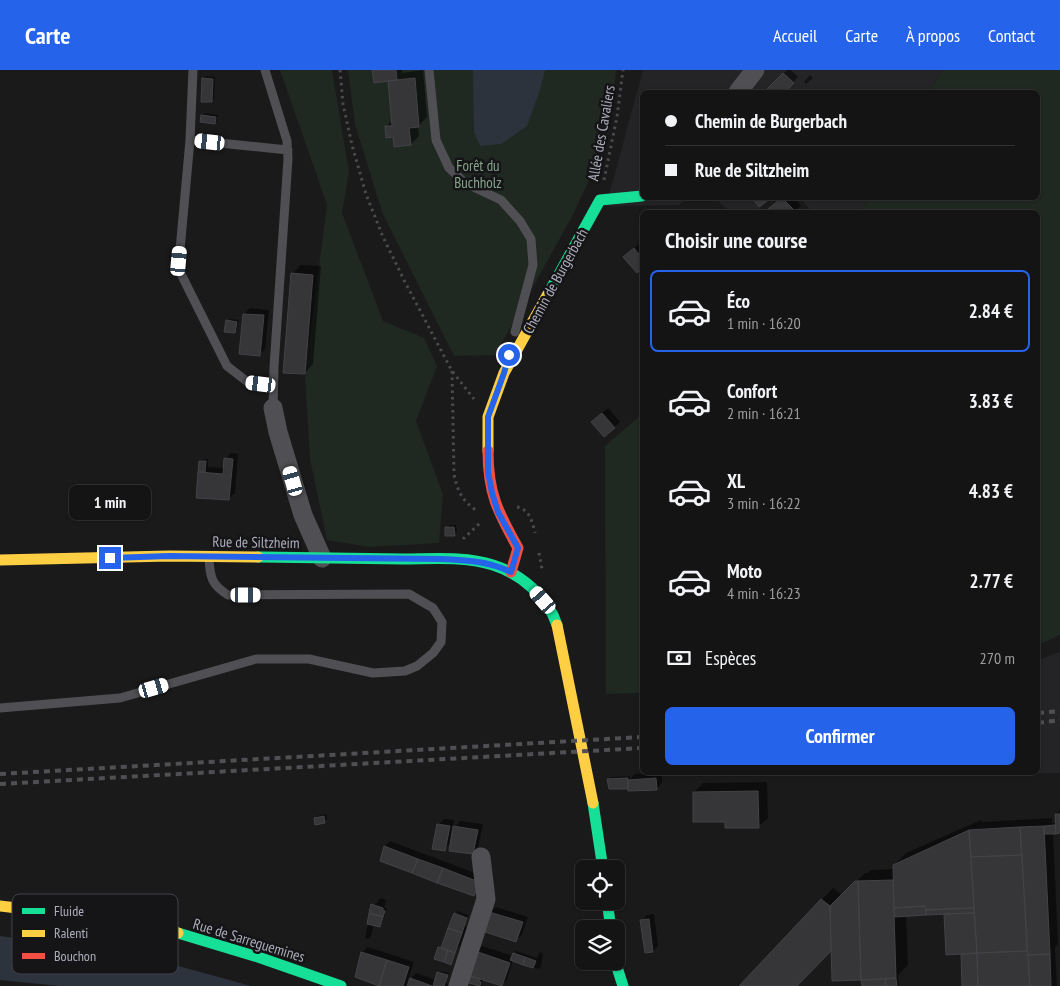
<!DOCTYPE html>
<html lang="fr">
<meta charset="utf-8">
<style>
:root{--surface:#141414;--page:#212122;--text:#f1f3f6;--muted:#9d9ea0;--line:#333334;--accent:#2563eb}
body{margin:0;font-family:"PT Sans Narrow",sans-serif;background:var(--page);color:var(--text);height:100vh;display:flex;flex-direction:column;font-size:19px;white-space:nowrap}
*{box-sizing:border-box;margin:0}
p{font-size:16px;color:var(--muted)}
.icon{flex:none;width:28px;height:28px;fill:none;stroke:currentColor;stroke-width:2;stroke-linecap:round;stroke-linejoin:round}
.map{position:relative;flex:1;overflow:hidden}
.side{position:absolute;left:640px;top:140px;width:400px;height:565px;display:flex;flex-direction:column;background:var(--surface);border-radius:8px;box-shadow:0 1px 4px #0004,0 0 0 1px var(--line)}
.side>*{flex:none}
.top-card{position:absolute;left:640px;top:20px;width:400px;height:110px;border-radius:8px;box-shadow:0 1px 4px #0004,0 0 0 1px var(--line);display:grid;align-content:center;height:110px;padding:0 25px;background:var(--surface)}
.controls{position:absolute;left:575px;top:790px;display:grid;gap:10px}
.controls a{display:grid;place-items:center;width:50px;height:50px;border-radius:8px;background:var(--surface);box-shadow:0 1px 4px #0004,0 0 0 1px var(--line);font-size:25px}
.end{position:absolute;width:22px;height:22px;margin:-11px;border:6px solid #2563eb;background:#fff;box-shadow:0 0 0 2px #fff}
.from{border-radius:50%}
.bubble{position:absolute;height:35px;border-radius:8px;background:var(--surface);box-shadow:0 1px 4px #0004,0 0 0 1px var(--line);font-size:16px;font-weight:700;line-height:35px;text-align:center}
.car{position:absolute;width:15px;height:30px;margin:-15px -8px;border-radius:6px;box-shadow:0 0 4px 1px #0007;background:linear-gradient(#fff 24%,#345 0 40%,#fff 0 76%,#345 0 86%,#fff 0)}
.top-card b{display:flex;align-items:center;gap:18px;height:48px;font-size:19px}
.top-card b+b{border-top:1px solid var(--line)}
.top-card i{width:12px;height:12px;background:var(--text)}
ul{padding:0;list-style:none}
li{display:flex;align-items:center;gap:15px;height:82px;margin:0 10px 8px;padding:0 15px;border:2px solid transparent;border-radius:8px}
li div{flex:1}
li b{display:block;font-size:19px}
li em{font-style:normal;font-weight:700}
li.on{border-color:var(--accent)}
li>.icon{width:45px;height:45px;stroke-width:1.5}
h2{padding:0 25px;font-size:22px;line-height:60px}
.pay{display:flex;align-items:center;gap:12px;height:55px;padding:0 25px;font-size:19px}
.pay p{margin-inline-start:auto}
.action{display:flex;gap:10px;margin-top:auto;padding:10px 25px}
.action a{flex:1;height:58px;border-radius:8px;background:var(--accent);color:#fff;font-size:20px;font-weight:700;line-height:58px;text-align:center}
header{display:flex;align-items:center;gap:30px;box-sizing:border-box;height:70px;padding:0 25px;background:var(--accent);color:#fff}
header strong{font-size:24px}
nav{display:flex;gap:28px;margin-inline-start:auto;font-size:18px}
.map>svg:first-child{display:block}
</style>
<header>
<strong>Carte</strong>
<nav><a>Accueil</a><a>Carte</a><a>À propos</a><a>Contact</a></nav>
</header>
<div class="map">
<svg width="1060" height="916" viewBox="0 0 1060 916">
<rect width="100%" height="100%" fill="#1a1a1b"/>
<path fill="#242427" d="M643 0H942L929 22H642V128H686L679 135 606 136Z
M715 128H772L755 142H730Z
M800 128H869L860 142H812Z
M1060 582V703L959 705 958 703 1038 702V590Z"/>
<path fill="#202822" d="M280 0H332L349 102 342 143 383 251 424 268 437 296 416 351 443 424 439 473 370 477 327 470 310 389 305 304 327 135Z
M348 0H616L613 33 596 95 573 145 495 285 454 286 382 142 355 54Z
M942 0H1060V565L1038 575V142H860L869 128H1038V22H929Z
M642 344V623L606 624 605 376Z"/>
<path fill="#2d333d" d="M473 0H545L540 20 527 56 501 74 480 76 474 62Z
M0 866 135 884 251 916H60L0 910Z"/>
<path fill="#0007" d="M373 0H402V3L423 0 427 47 418 56 419 66 411 74 394 66 386 57 392 50 389 10Z
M787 0H791L798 7 783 22H771L768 20Z
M810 5 813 8 806 14 804 12Z
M206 6 215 7 214 29 211 31 203 8Z
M204 43 218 45 217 51 215 53 202 45Z
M783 128H794L801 136 794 142H764Z
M640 173 642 176V196L637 201 630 182Z
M301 195 321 196 313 294 305 303 292 204Z
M250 238 269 240 265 279 260 284 244 244Z
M229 249 239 250 237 259 235 262 227 251Z
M608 338 620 352 605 366 598 346Z
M231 383 238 384 235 423 229 428 198 426 200 391 203 389H208V397L225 398 226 389Z
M449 455H456L457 462 454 465 446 458Z
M662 703V713L656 719 629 718 609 709 611 707 630 706V709L635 704Z
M767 712 768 748 759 756 726 750 694 722 703 713Z
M1060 740V762H1053L1058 874 1055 877 1057 916H963L962 885 945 843 906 845 908 895 898 905 899 916H863V908L832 879 796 916H740L833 818 841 824V827L865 803H868L871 800 894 799V795L906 783 981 750V752L1052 748V753H1056V745Z
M326 744 327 749 325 752 315 749 317 746Z
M444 749 454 750 453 759 460 751 483 754 478 777 472 783 452 772 444 779 438 755Z
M390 771 483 806 479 819 474 825 385 776Z
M380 828 386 830 384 838H387L382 853 380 856 374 854 371 866 369 869 365 868 372 835 377 833Z
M496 837 528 847 522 865 516 870 490 842Z
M457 841 468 845 465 856 467 857 460 876 456 880 453 891 451 893 436 889Z
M654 844 658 876 653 881 642 850 647 845Z
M482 876 513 886 516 881 537 888 540 882 543 884 541 897 539 899 513 890 507 910 501 915 483 909 481 915 485 916H480L466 911 476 882Z
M368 877 414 892 407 913 416 903 436 910 441 901 449 903 446 913 448 914 447 916H408L410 913 406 916H383L357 906 362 882Z"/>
<path fill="#363639" stroke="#434347" d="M372 0H396L397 10 374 13Z
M783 3 794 13 785 22H769L766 20Z
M202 8 213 9 212 32H201Z
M415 8 419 57 409 58 411 75 394 77 393 67 386 68 385 56H392L388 11Z
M201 45 216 47 215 54 200 52Z
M756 128H771L759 137 753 129Z
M782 128 796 142H764Z
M634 178 642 188V198L637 203 623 187Z
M291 203 313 205 305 304 283 303Z
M243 244 264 245 260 286 239 284Z
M226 250 237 252 235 263 224 262Z
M602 343 615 358 604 367 591 352Z
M224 388 233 389 229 430 196 428 198 402 223 404Z
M199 391H206L205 402H198Z
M445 457H454L455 466H445Z
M628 708V719H609L607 709Z
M656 708 657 720 628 721V710Z
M758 721 759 758H725V752H693V722Z
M1055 744H1060V763L1056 764Z
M324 746 325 753 315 755 314 748Z
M437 754 450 756 445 781 432 779Z
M1055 755 1056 764H1044V756Z
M453 756 478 760 473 784 449 781Z
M1044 756 1050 884 1028 885 1020 757Z
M1020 757 1022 785 971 787 969 760Z
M969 760 974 838 926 840 925 836 894 838 893 795Z
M384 776 418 789 412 803 380 791Z
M1022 785 1027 881 977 883 971 787Z
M418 789 443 798 437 813 412 803Z
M443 798 479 812 474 826 437 813Z
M893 810 896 908 861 910 858 811Z
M855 811H858L861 910 832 911 830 836Z
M821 829 830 836 831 881 797 916H739Z
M371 834 383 838V840L385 841 383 847 369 843Z
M925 836 926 845 895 847 894 838Z
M974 838V843L926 845V840Z
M489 842 523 852 516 872 482 861Z
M369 843 383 847 380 857 367 854Z
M454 843 467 848 462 863 448 858Z
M974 843 977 883 946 885 944 844Z
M649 849 653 882 645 883 640 850Z
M448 858 462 863 455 883 441 878Z
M438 877 448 880 444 892 434 889Z
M448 880 455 883 451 895 444 892Z
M475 881 510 893 502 916 467 905Z
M1027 881 1030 916H978L977 883Z
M361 882 387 890 379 916 355 907Z
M513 883 525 887 523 895 510 890Z
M977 883 978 916H962L961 884Z
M1050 884 1051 916H1030L1028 885Z
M525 887 536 891 533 898 523 895Z
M387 890 409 897 403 916H379Z
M437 902 448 905 444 916H433Z
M467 905 480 909 479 911 481 912 480 916 465 912Z
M410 908 432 916H407Z
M896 908 897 916H886L885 909Z
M885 909 886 916H862L861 910Z"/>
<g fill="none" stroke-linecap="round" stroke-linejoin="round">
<path stroke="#4b4b4f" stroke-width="3" stroke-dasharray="2.5 4" stroke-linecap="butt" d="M340 0 343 34 352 75 366 124 383 167 405 212 452 301 474 329
M604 110 617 47 623 0
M452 301 454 404C457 420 462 431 476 440
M517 437C530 440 532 451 535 463
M463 469 480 453
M539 483 542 499"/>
<path stroke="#505054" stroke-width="9" d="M193 0 190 70 179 191 180 202 227 296 249 313 273 316
M265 0 287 71 288 89 274 297 273 338
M429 0 436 70 449 98 465 113 501 130 520 151 531 169 533 195 515 262
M190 70 288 80
M0 638 120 628 256 589H309L373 603 405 601 417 596 433 583 441 572 442 552 433 538 409 524 228 525C212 515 210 508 209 489"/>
<path stroke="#505054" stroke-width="19" d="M738 22 755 0
M273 338 278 362 303 445 322 488
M458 916 486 829 481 787"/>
<path stroke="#16e098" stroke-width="11" d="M548 224 600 130 642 126
M258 487C306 488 354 488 403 489 432 489 465 486 493 495 521 504 548 527 557 555
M593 733 603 799
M607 831 611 859
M178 863 258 887 341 916
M615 891 623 916"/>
<path stroke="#ffcf43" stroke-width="11" d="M488 381V347L504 303 548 224
M0 490 169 486 258 487
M557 555 593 733
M0 836 109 849 178 863"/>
<path stroke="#f24e42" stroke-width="11" d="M488 381C488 424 498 442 518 478L511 502"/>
<path stroke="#4f5053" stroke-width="4" stroke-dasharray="6 5" stroke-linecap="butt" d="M1038 643 1060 641
M1038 653 1060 650
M0 704 642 667
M0 714 642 678"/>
</g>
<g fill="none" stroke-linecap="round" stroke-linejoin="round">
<path stroke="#2563eb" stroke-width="6" d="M110 488 169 486 441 489C466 490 488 491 511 502L518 478 498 442 492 423 488 402V347L504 303 509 285"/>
</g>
<g text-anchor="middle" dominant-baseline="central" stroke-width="5" stroke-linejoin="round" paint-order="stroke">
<g font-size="15" fill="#acaebb" stroke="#151417">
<text transform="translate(601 63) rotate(-80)">Allée des Cavaliers</text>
<text transform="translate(555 211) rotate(-61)">Chemin de Burgerbach</text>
<text transform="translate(256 472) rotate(1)">Rue de Siltzheim</text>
<text transform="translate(249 870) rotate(17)">Rue de Sarreguemines</text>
</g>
<g font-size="15" fill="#84a58a" stroke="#151417">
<text x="478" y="95">Forêt du<tspan x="478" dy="17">Buchholz</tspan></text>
</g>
</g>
<rect x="12" y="824" width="166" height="80" rx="8" fill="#151417" stroke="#424248" stroke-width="1"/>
<rect x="22" y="838" width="23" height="6" fill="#16e098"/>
<rect x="22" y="860" width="23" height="7" fill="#ffcf43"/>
<rect x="22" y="883" width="23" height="6" fill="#f24e42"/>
<g font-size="14" fill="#acaebb">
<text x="54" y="846">Fluide</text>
<text x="54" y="868">Ralenti</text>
<text x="54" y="891">Bouchon</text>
</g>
</svg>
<div class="controls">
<a><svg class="icon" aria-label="locate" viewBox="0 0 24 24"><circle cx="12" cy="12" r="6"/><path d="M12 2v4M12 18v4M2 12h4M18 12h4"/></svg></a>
<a><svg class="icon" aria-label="layers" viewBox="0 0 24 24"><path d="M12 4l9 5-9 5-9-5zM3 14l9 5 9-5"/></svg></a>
</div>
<i class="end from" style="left:509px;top:285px"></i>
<i class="end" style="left:110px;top:488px"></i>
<div class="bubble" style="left:69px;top:415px;width:82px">1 min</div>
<i class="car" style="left:210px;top:72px;rotate:276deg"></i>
<i class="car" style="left:179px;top:191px;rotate:5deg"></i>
<i class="car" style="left:261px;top:314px;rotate:277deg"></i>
<i class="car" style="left:293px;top:411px;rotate:344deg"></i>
<i class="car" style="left:246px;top:525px;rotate:90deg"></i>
<i class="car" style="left:543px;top:530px;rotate:319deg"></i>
<i class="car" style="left:154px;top:618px;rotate:74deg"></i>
<div class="top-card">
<b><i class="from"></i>Chemin de Burgerbach</b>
<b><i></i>Rue de Siltzheim</b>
</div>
<section class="side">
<h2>Choisir une course</h2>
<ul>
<li class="on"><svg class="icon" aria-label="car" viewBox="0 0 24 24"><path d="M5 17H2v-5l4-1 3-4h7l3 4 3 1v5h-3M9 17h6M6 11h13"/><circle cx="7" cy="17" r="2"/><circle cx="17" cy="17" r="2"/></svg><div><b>Éco</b><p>1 min · 16:20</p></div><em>2.84 €</em></li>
<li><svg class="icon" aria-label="car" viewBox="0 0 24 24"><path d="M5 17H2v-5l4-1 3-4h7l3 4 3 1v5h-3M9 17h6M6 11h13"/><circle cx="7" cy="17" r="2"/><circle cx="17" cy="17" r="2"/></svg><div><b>Confort</b><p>2 min · 16:21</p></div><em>3.83 €</em></li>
<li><svg class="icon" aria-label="car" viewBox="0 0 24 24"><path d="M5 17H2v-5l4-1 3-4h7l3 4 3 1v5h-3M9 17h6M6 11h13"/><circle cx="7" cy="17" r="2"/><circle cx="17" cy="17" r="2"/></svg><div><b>XL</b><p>3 min · 16:22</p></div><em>4.83 €</em></li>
<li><svg class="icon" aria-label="car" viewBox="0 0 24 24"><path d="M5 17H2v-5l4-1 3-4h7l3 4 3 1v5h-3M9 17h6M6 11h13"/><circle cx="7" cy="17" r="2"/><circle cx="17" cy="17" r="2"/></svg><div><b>Moto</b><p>4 min · 16:23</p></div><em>2.77 €</em></li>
</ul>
<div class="pay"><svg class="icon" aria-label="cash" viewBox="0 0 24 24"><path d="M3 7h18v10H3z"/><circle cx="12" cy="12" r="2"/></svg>Espèces<p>270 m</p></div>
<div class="action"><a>Confirmer</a></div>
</section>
</div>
